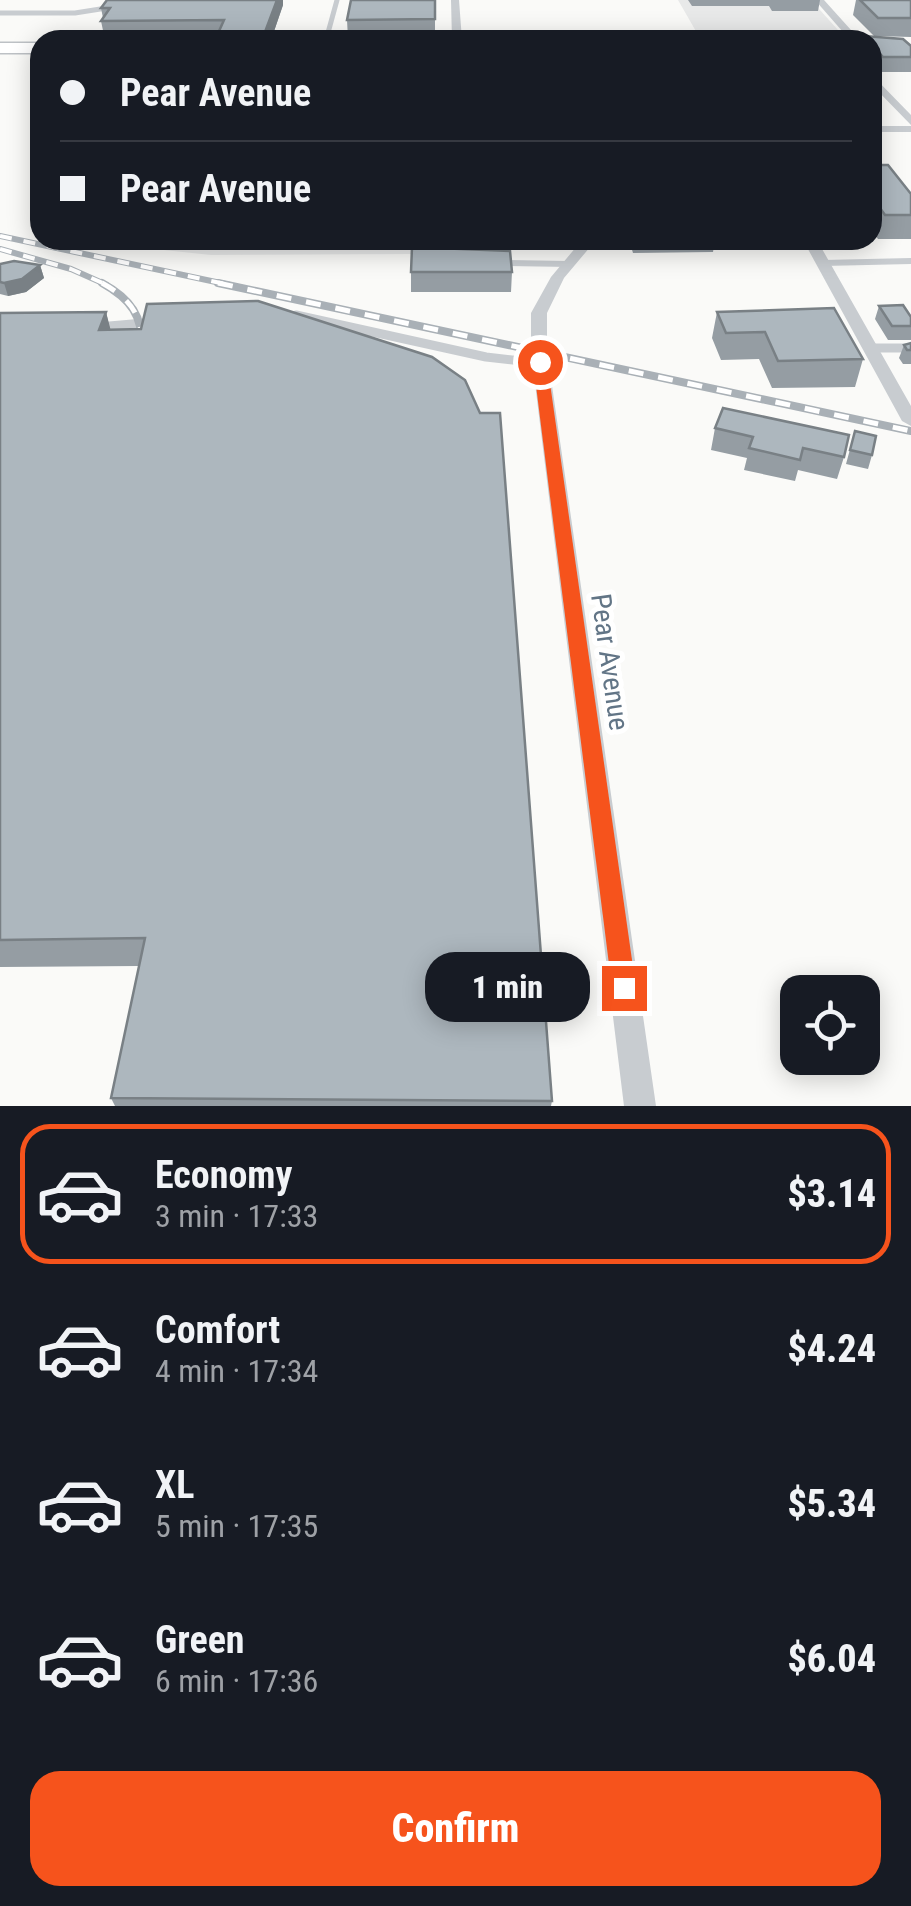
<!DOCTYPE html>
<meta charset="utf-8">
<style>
:root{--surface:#171b24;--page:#242831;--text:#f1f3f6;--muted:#9ea1a6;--line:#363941;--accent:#f6531c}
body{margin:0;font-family:"Roboto Condensed",sans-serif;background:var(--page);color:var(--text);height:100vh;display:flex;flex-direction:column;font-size:38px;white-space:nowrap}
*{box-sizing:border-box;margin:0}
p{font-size:32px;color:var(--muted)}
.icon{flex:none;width:55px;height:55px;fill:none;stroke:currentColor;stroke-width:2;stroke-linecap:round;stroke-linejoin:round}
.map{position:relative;height:1106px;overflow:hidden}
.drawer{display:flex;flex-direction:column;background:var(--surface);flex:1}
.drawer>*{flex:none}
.banner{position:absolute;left:30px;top:30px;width:852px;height:220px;border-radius:30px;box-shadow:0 5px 25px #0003;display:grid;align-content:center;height:220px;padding:0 30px;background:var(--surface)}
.controls{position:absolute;left:780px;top:975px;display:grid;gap:20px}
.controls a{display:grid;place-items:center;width:100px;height:100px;border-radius:20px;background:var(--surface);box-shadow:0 5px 25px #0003;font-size:50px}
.end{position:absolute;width:45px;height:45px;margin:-22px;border:12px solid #f6531c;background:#fff;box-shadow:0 0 0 5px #fff}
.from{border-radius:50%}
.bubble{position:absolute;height:70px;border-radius:30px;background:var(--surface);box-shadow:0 5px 25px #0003;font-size:32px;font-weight:800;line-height:70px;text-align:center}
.banner b{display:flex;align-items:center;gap:35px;height:95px;font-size:38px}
.banner b+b{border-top:2px solid var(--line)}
.banner i{width:25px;height:25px;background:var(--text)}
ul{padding:18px 0 0;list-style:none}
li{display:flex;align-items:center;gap:30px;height:140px;margin:0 20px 15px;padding:0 10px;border:5px solid transparent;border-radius:30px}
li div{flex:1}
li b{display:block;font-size:38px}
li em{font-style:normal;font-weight:800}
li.active{border-color:var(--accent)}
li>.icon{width:90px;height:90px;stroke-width:1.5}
.button{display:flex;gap:20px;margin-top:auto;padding:20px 30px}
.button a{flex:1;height:115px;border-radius:30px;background:var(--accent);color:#fff;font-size:40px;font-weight:800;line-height:115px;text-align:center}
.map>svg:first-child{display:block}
</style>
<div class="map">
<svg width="911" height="1106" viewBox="0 0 911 1106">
<rect width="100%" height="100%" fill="#fafaf8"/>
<path fill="#e8e9e9" d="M678 0H811L847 40H701Z
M131 240H411V254L211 255 154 249Z"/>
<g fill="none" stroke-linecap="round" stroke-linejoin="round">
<g stroke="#bdc1c5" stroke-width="3">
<path id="primary" d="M0 43H40V53H0Z"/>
</g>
<path stroke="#c8ccd0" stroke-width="5" d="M0 13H75L113 7
M326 40 337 0
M872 94 876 97H872"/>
<path stroke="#c8ccd0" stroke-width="6" d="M301 247 364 246 394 240
M501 263 570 264
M823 263 911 261"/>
<path stroke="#c8ccd0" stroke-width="9" d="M296 315 486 357 540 363
M98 327 155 322
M871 348H911"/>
<path fill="#c8ccd0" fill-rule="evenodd" d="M451 0H459L462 40H452Z
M815 0H824L860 40H850Z
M872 75 911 115V125L872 85Z
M872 126H911V132H872Z
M582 240H596L564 278 547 313V351L656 1106H624L531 351V313L551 277Z
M803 240H817L911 406V426L902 421Z"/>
<use href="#primary" fill="#fff" fill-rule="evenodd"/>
<g stroke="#a9b0b6" stroke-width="6">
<path id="rail-far1" d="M0 236 230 285
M0 249 71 269 107 285"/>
</g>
<g stroke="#a9b0b6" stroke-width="8">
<path id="rail" d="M102 283C131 299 143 316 142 349
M218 283 911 431"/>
</g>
<use href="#rail-far1" stroke="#fff" stroke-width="4" stroke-dasharray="12" stroke-linecap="butt"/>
<use href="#rail" stroke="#fff" stroke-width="5" stroke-dasharray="15" stroke-linecap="butt"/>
</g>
<path fill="#959da3" d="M435 0V38L348 39 347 20Z
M688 0H820L818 11H772L769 6H692Z
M856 0H911V37L874 36 853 15Z
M283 5 271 40H105L101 21 103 18 101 8Z
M864 36 911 46V72H880L872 65V40H863Z
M872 165 911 194V239H878L872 231Z
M280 240H329L286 244Z
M629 240H715L713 252 633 253Z
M0 264 40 265 44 278 26 292 8 296 0 294Z
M411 272H512L511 292H411Z
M879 306 911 317V340H888L875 319Z
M106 312 110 330 552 1101 551 1106H115L111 1098 139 966 0 967V313Z
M717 312 863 359 855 387 772 388 759 359 721 360 712 338Z
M911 343V364H903L899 358 904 345Z
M715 428 844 457 837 479 798 470 795 481 744 470 747 458 711 450Z
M855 431 872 455 868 469 846 464Z"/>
<path fill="#798085" d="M277 0H283V5L271 40H262Z
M40 265 44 278 26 292 8 296 4 283Z
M106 312 113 339 99 330Z"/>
<path fill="#adb7be" stroke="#798085" stroke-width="2.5" d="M107 0H277L262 40H215L224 20 101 21 110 8H101Z
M351 0H435V19L347 20Z
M860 0H911V18H878Z
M457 35H541L542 40H457Z
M630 35 688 39V40H632Z
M864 36 903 39 911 46V57H883L872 45V40H867Z
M742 37H771L773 40H744Z
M872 165H888L911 194V215H885L872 197Z
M412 247 510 251 512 272H411Z
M14 261 40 265 22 279 4 283 0 282V264Z
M258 301 432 357 465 380 480 413H500L552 1101 111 1098 145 938 0 940V313L106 312 99 330 141 329 147 304Z
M903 305 911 317V326H892L879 306Z
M834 308 863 359 778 361 765 332 726 333 717 312Z
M911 343V350H907L904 345Z
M723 408 849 435 844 457 803 448 800 460 749 448 753 437 715 428Z
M855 431 876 436 872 455 850 450Z"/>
<path fill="#f6531c" d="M540 359 547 362 636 988 632 997 624 1000 615 997 612 988 533 362Z"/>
<g text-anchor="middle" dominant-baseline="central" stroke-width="10" stroke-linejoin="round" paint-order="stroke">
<g font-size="28" fill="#627586" stroke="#fff">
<text transform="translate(610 662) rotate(82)">Pear Avenue</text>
</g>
</g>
</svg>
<div class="controls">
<a><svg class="icon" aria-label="locate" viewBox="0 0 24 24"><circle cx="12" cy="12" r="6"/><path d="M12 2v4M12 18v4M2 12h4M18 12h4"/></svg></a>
</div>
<i class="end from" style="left:540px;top:362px"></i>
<i class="end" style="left:624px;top:988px"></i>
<div class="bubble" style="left:425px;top:952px;width:165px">1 min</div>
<div class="banner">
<b><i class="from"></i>Pear Avenue</b>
<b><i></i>Pear Avenue</b>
</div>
</div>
<section class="drawer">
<ul>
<li class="active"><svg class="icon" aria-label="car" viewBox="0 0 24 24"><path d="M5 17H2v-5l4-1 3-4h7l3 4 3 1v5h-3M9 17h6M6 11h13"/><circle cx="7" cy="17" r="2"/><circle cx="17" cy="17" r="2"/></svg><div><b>Economy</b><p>3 min · 17:33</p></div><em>$3.14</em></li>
<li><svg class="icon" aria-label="car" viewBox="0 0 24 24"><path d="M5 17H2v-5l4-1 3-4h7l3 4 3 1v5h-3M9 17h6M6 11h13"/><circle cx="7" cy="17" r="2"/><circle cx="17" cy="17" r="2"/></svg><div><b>Comfort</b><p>4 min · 17:34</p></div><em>$4.24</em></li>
<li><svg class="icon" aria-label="car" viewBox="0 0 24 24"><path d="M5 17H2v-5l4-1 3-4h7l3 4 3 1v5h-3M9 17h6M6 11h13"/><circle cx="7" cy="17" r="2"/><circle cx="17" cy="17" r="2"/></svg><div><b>XL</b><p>5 min · 17:35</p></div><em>$5.34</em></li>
<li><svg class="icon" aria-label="car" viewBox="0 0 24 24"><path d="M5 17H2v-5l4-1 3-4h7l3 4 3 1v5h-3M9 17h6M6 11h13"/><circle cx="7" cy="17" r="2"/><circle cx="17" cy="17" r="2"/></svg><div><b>Green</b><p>6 min · 17:36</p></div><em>$6.04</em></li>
</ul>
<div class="button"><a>Confirm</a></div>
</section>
